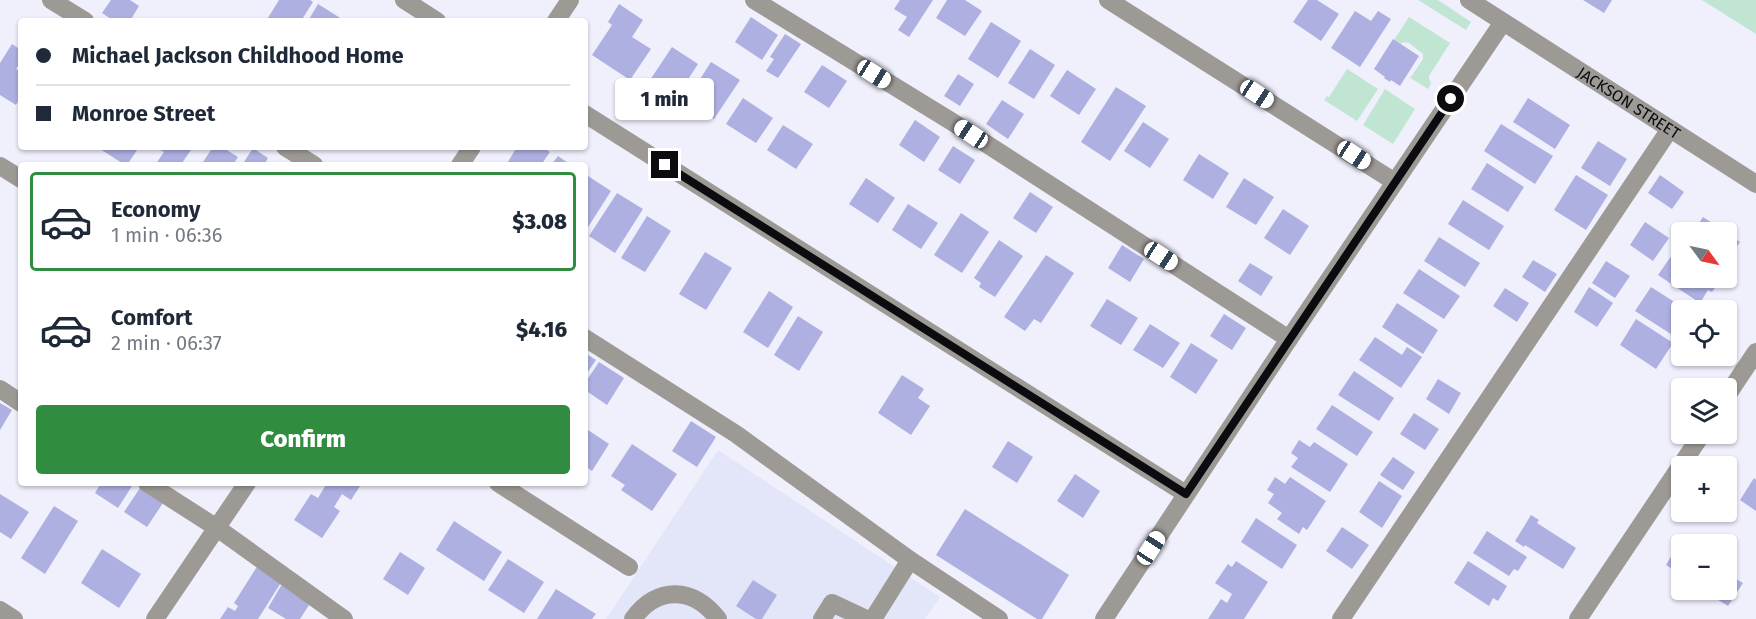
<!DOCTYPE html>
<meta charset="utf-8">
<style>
:root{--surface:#fff;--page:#f2f2f3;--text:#1f2937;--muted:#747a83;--line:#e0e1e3;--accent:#308c3e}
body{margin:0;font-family:"Fira Sans",sans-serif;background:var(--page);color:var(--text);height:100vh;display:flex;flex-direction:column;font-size:22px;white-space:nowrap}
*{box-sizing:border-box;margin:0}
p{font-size:20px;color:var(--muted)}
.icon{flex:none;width:33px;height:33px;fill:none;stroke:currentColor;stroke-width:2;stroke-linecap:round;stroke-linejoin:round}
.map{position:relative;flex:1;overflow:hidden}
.sheet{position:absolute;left:18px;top:162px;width:570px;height:324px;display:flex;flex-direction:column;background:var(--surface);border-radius:6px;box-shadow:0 2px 4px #0004}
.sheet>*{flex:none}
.guide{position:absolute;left:18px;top:18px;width:570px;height:132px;border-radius:6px;box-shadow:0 2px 4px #0004;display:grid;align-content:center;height:132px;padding:0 18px;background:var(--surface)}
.needle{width:39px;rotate:123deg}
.fabs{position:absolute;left:1671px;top:222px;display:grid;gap:12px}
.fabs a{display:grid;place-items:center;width:66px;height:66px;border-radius:6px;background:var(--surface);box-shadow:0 2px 4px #0004;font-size:30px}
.end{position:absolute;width:27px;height:27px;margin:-14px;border:8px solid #0c0c10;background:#fff;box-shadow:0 0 0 3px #fff}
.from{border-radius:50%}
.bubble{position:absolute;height:42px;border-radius:6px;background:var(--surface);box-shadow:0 2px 4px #0004;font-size:20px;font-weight:800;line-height:42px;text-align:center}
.car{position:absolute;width:18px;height:36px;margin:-18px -9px;border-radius:8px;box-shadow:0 0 4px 2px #0007;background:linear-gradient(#fff 24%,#345 0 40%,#fff 0 76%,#345 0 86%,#fff 0)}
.guide b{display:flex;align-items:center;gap:21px;height:57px;font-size:22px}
.guide b+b{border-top:2px solid var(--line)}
.guide i{width:15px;height:15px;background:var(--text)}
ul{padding:10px 0 0;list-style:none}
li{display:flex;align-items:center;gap:18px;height:99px;margin:0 12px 9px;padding:0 6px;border:3px solid transparent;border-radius:6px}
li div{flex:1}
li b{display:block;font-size:22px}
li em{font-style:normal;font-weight:800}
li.active{border-color:var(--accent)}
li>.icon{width:54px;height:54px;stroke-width:1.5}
.action{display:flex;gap:12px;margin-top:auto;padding:12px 18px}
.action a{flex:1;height:69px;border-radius:6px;background:var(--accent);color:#fff;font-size:24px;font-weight:800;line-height:69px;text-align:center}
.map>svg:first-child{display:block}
</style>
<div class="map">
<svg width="1756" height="619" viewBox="0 0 1756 619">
<rect width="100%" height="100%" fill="#eff0fc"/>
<path fill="#e3e5f8" d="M718 450 940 597 925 619H606Z"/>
<path fill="#c0e5d2" d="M1418 0H1438L1471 22 1466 30Z
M1702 0H1756V34Z
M1409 17 1450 43 1429 76V78L1431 84 1428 89 1409 77H1411L1423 59V54L1409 43 1403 42 1401 44 1394 40Z
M1347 69 1378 89 1357 121 1324 100 1327 96 1329 97Z
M1385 89 1415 109 1393 144 1363 125Z"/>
<path fill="#adb0e1" d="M111 0H130L139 6 130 21H114L102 13Z
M279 0H310L313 2 301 21H266Z
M900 0H933L909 37 898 30 907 17 894 9Z
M947 0H965L982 11 965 36 936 18Z
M1308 0H1317L1339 14 1321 41 1293 22Z
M1583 0H1612L1604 13Z
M318 4 345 21H308Z
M619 4 643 20 632 37 651 49 630 80 592 55 612 25 608 22Z
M1355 11 1371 21 1378 11 1391 19 1360 67 1331 48Z
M751 17 778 35 762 60 735 42Z
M991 22 1021 41 998 78 968 59Z
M785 34 801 44 778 78 766 71 774 59 770 57Z
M1393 39 1419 56 1400 86 1391 80 1390 82 1384 78 1385 77 1374 69Z
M12 44 21 50V61L16 69 21 72V96L16 105 0 95V63Z
M672 47 698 64 668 110 642 92Z
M1030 49 1055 65 1034 99 1008 83Z
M711 62 740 80 714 119 686 101Z
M822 65 847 81 829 108 804 92Z
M1067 70 1096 89 1079 115 1050 96Z
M958 74 974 84 960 106 944 96Z
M1116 87 1146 106 1110 161 1081 142Z
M743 98 773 118 756 143 726 124Z
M1528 98 1570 125 1555 149 1513 122Z
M1002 100 1024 114 1008 139 986 124Z
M915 120 940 137 924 162 899 145Z
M1143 122 1169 139 1150 168 1124 151Z
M1501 124 1553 156 1535 184 1484 151Z
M783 125 813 144 796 169 767 150Z
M1598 141 1627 159 1610 186 1581 168Z
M953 146 975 160 960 184 938 170Z
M97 147H139L127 165H125Z
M162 147H193L182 163 186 165H155L164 152 160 150Z
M213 147H222L238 157 233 165H201Z
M517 147H542L550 152 541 165H506Z
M253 148 268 158 264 165H242Z
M1199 154 1229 173 1213 199 1183 180Z
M558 156 571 165H551Z
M1487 163 1524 187 1508 212 1471 189Z
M1576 175 1608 195 1586 230 1554 210Z
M1660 175 1684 192 1672 209 1648 193Z
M588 176 611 191 585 232V180Z
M866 178 895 198 878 223 849 204Z
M1244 178 1274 197 1256 225 1226 207Z
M1030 192 1053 207 1036 233 1013 218Z
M617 193 643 209 615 253 589 236Z
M1463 200 1504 226 1489 250 1448 224Z
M908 204 938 223 921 249 892 230Z
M1283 209 1309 226 1290 255 1264 238Z
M961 213 989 232 962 273 934 255Z
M647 216 671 231 645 272 621 258Z
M1703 217 1726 232H1693Z
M1645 222 1669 238 1653 261 1630 245Z
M1726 233 1740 242 1728 259 1726 258Z
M1439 237 1480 263 1465 287 1424 261Z
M999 240 1023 256 995 297 979 287 981 283 974 278Z
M1122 245 1144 259 1130 282 1108 268Z
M705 252 732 268 706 310 679 294Z
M1674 252 1682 257V278H1712L1719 282 1712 292 1708 290 1700 303 1658 275Z
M1046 255 1074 273 1041 323 1034 319 1025 331 1004 317Z
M1533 260 1557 274 1545 292 1522 277Z
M1606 261 1630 276 1615 298 1592 283Z
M1250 263 1273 277 1261 296 1238 281Z
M1419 269 1460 296 1444 319 1403 293Z
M1589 287 1613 303 1597 327 1574 312Z
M1651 287 1687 310H1682V331L1677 338 1635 311Z
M1505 288 1529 303 1517 322 1493 306Z
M769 291 793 307 768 348 743 332Z
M1107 299 1138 318 1121 345 1090 326Z
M1397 303 1438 330 1423 354 1382 327Z
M1224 314 1246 328 1232 350 1210 336Z
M798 316 823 332 799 371 774 355Z
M1636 319 1673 343 1656 369 1620 345Z
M1150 324 1180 343 1163 368 1133 350Z
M1375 337 1402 355 1407 347 1422 357 1401 388 1359 360Z
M1191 343 1218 360 1196 394 1170 377Z
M585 353 596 360 585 376Z
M599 362 624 378 607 405 585 390V383Z
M1354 371 1394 398 1379 421 1338 395Z
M902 375 924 389 918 398 930 406 911 435 878 413Z
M1438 379 1461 393 1449 414 1426 399Z
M0 403 12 410 0 430Z
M1332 405 1373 432 1357 456 1316 429Z
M1414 413 1439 429 1425 450 1400 434Z
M691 421 716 437 697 467 672 451Z
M585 428 609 444 592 471 585 466Z
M1299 440 1310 447 1314 442 1348 464 1330 492 1291 467 1298 458 1291 453Z
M1008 441 1033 457 1017 483 992 467Z
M632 444 677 474 652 511 621 490 625 485 611 476Z
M1393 457 1415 472 1403 490 1380 475Z
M1075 474 1100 491 1083 518 1057 501Z
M1275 477 1285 484 1290 477 1326 501 1307 530 1303 527 1299 534 1277 519 1282 513 1268 503 1274 494 1267 490Z
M1754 478 1756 480V511L1740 500Z
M1379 481 1402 496 1382 528 1359 512Z
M101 483H128L132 486 118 508 95 493Z
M327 483H362L351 500 342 494 334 507 340 511 322 538 294 520 311 494 318 498Z
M140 488 163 503 147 527 124 512Z
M0 494 29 512 11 539 0 532Z
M54 506 78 521 45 574 21 558Z
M965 509 1069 575 1042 619H1037L936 555Z
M1531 515 1539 520 1537 523 1576 548 1563 569 1525 545 1524 547 1515 541Z
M1256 518 1297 545 1282 569 1241 542Z
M454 521 502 552 484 581 436 550Z
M1342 527 1369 545 1352 569 1326 551Z
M1487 531 1527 557 1518 571 1514 569 1509 576 1473 553Z
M1679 543 1682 545V575L1666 565Z
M102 549 141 574 119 608 81 583Z
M400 552 425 568 408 595 383 579Z
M508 559 544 582 524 613 488 590Z
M1236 561 1268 582 1244 619H1208L1221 599 1227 603 1232 594 1215 583 1228 564 1232 567Z
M1468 561 1507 586 1498 601 1493 598 1489 606 1454 583Z
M258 565 282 581 258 619H220L228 607 235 611 238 606 234 603Z
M1726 573 1743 583 1728 606 1702 590H1726Z
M753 580 777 595 762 619H756L736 606Z
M282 584 311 602 300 619H286L268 608Z
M556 589 596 614 592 619H537Z"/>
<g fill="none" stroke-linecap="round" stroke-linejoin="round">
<g stroke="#9d9a96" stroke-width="18">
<path d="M51 0 85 21"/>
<path d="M404 0 437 21"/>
<path d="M754 0 954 123 1289 339"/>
<path d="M1108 0 1395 182"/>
<path id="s1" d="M1469 0 1756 184"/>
<path d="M556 21 570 0"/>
<path d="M585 114 1186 494"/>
<path d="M285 147 314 165"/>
<path d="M460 165 472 147"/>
<path d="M0 166 21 179"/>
<path d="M585 338 736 434 910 560 999 619"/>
<path d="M0 389 21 403"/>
<path d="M1726 397 1756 352"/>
<path d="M147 483 217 528 344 619"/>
<path d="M498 483 629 567"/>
<path d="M0 610 14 619"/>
<path d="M155 619 247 483"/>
<path d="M633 619C657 585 694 587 718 619"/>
<path d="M822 619 832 603 866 619"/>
<path d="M873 619 910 560"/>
<path d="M1104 619 1289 339 1503 22"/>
<path d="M1341 619 1670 129"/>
<path d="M1578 619 1702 434"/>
</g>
</g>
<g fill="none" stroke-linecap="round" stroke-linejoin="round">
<path stroke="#0c0c10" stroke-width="8" d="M665 165 1186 494 1451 99"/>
</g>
<g text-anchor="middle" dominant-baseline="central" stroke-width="4.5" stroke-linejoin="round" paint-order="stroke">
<g font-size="16" fill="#0c0c10" stroke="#eff0fc">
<text stroke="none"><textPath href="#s1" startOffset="190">JACKSON STREET</textPath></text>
</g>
</g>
</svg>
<div class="fabs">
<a><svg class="needle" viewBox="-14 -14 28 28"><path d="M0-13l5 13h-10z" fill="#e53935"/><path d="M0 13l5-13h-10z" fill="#747a83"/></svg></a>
<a><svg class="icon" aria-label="locate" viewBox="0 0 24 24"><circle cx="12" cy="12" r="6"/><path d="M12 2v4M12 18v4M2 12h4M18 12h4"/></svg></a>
<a><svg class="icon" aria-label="layers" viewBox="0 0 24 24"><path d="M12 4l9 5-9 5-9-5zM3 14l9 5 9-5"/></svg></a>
<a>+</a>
<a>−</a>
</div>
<i class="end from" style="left:1451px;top:99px"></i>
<i class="end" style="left:665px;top:165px"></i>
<div class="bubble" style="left:615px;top:78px;width:99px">1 min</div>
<i class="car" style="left:874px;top:74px;rotate:122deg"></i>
<i class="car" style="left:1257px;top:94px;rotate:123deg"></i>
<i class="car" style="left:971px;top:134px;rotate:303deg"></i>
<i class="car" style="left:1354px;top:155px;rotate:123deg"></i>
<i class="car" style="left:1161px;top:256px;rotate:123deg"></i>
<i class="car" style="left:1151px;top:548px;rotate:33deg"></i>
<div class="guide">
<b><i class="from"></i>Michael Jackson Childhood Home</b>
<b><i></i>Monroe Street</b>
</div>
<section class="sheet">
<ul>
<li class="active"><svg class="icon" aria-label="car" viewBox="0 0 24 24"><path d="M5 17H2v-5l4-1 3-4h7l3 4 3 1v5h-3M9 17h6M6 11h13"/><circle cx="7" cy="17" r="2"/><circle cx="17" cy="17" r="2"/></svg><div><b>Economy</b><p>1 min · 06:36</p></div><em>$3.08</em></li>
<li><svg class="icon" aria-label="car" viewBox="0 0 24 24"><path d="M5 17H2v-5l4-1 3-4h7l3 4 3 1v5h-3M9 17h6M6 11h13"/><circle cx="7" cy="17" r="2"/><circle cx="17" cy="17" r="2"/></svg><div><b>Comfort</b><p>2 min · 06:37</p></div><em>$4.16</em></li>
</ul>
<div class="action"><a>Confirm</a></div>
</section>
</div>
